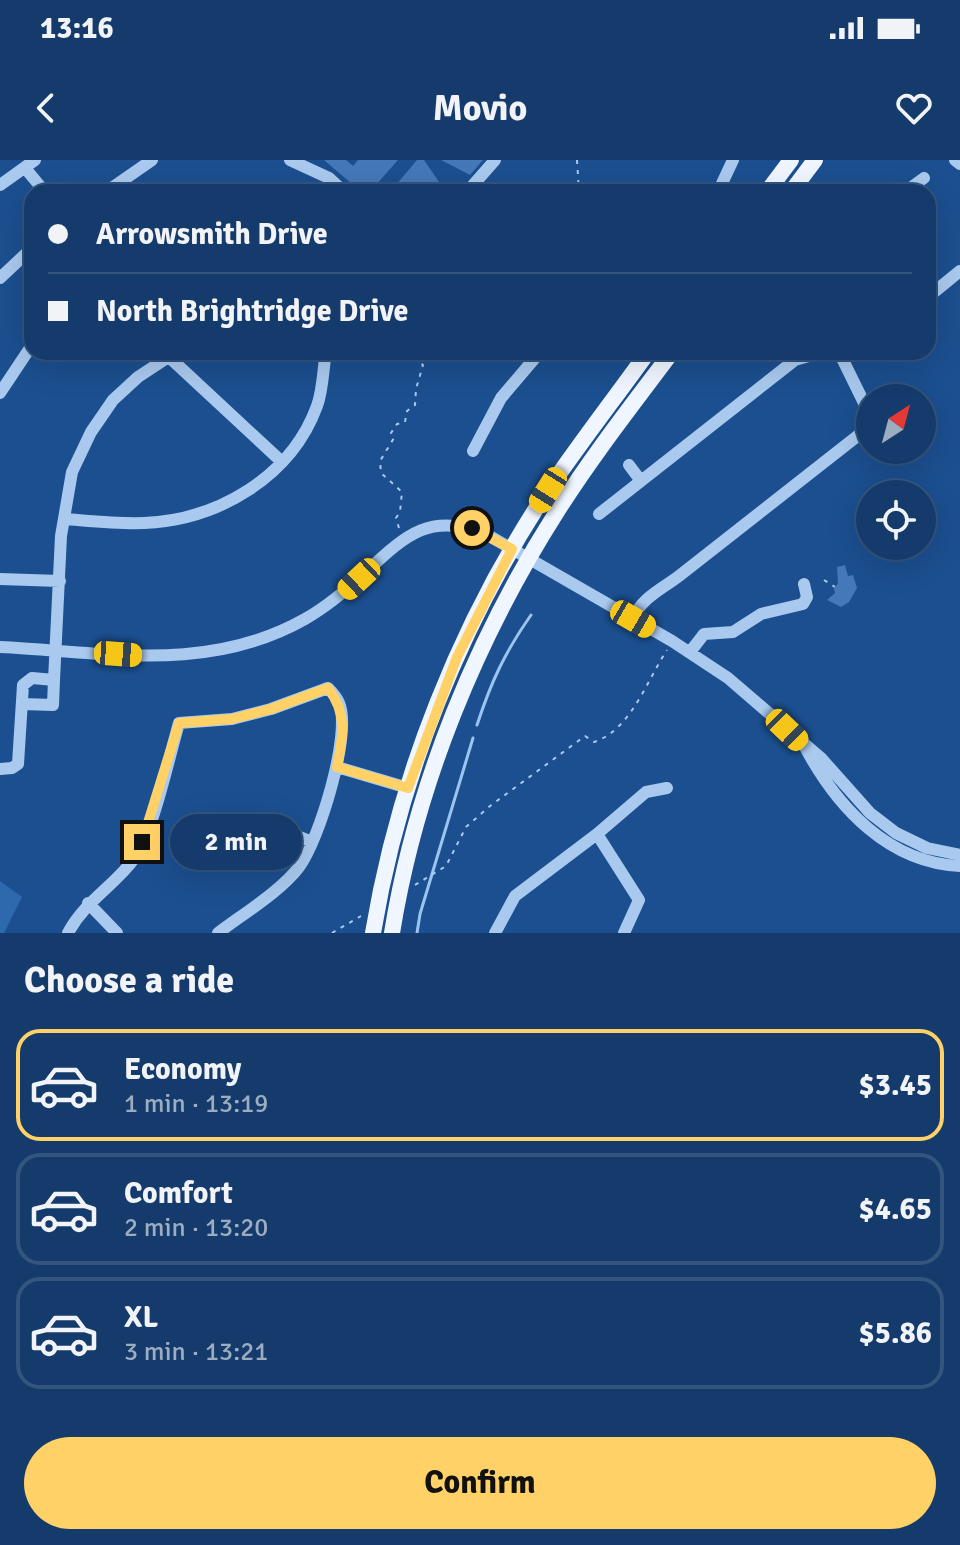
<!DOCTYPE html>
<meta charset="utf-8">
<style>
:root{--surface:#143b6b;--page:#1d4271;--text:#f1f3f6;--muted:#9dadc1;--line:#33557e;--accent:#ffd166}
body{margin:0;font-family:Signika,sans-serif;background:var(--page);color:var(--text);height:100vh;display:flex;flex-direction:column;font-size:30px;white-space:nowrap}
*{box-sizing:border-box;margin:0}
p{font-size:26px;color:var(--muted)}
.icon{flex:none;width:44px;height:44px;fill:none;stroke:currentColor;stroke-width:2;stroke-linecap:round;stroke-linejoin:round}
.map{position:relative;height:773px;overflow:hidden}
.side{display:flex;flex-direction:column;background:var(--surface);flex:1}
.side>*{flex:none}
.banner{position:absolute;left:24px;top:24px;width:912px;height:176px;border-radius:24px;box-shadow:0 8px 32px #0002,0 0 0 2px var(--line);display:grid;align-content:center;height:176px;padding:0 24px;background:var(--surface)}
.needle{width:52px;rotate:36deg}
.tools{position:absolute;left:856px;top:224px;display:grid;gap:16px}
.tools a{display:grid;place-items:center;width:80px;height:80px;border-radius:50%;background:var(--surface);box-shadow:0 8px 32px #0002,0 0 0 2px var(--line);font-size:40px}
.end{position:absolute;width:36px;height:36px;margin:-18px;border:10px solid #ffd166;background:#111;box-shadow:0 0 0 4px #111}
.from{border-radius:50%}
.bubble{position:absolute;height:56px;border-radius:28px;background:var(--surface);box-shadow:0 8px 32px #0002,0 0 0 2px var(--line);font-size:26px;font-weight:700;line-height:56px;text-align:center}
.car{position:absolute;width:24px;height:48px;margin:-24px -12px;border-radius:10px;box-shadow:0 0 6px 2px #0007;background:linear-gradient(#f5c518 24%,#345 0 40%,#f5c518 0 76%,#345 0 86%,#f5c518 0)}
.banner b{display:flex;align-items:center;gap:28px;height:76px;font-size:30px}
.banner b+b{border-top:2px solid var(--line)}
.banner i{width:20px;height:20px;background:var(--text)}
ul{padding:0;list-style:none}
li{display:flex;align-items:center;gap:24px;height:112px;margin:0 16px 12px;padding:0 8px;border:4px solid var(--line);border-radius:24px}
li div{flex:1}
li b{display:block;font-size:30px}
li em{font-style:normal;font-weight:700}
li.active{border-color:var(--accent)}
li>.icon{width:72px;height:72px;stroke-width:1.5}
h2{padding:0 24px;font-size:36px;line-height:96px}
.button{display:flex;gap:16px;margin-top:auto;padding:16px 24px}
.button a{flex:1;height:92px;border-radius:48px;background:var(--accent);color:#111;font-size:32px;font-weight:700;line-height:92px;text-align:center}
.status{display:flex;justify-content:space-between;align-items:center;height:56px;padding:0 40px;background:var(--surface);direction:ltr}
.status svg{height:22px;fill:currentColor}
header{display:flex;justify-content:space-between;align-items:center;height:104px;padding:0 24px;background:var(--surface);font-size:36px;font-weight:700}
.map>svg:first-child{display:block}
</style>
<div class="status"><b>13:16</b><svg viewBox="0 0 49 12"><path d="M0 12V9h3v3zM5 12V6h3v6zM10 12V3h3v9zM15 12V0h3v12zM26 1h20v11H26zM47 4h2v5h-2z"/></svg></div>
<header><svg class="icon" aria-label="back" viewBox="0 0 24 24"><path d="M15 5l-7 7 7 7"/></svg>Movio<svg class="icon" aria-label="heart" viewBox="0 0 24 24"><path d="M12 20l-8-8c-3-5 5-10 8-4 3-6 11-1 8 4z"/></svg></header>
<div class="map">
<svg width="960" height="773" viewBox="0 0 960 773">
<rect width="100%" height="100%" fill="#1b4f8f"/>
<path fill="#2e69ad" d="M0 721 22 737 4 773H0Z"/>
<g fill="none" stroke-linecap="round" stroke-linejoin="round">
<path stroke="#9cc4f0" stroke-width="3" d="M477 565C491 522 505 492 531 455
M417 773 420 754 473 578"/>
</g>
<path fill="#4478b7" d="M324 0H346L353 6 358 0H398L376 25 384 32 359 30Z
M417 0H424L446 32H390Z
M441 0H483L470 15Z
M845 405 848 416 853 415 857 428 849 442 841 447 827 440 835 433 834 429 838 423 837 407Z"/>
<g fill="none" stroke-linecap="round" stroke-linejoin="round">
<path stroke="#a9c9ee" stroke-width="2" stroke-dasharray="4 6" stroke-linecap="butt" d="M577 0 579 32
M399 368 396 358 400 352 402 332 381 313 380 301 394 278 391 273 397 264 405 262 407 251 415 245 416 229 423 205 405 192
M824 420 835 427
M415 725 446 706 466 667 490 646 585 576 594 582C631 570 647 520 667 490
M332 773 361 756"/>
<path stroke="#a9c9ee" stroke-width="12" d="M290 0 329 18 344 32
M955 0 960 4
M25 8 45 32
M0 25 35 0
M106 32 152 0
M467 32 495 0
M718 32 733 0
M905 32 924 18
M0 118 32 88
M928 137 960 111
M169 197 282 302
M0 233 32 185
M473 291 501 238 540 192
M629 305 641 321
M599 354 795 200 823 192
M65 359C91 361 118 364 144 363 218 360 291 317 317 246 323 230 323 209 326 192
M0 419 60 421
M633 459C641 438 662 429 679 416L860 274 869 264 868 251 839 192
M0 487C106 492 208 514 305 459 328 446 349 428 368 410 407 374 431 352 486 374L672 481 728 518 821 598 870 653 896 673 927 688 960 695
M690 492 704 474 733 472 761 454 803 444 807 437 804 424
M22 544 53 545 54 520
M806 589C838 648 889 703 960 706
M337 607 408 628
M0 609 12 608 18 604 23 525 32 518 54 520 61 376 72 312 91 272 113 240 138 217 176 192
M273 666 312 682
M597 674 639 740 624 773
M88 743 117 773
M68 773C84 742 114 726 134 699 153 673 169 597 179 563L232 559 271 549 328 528C332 532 337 538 339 543 352 573 319 681 299 707 281 731 243 754 218 773
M495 773 515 736 597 674 646 632 667 628"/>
<path stroke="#f0f6ff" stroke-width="16" d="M767 32 791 0
M791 32 815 0
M373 773C399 616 461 462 548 330 580 283 615 238 648 192
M392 773C416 624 477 477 558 350 593 295 633 244 672 192"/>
</g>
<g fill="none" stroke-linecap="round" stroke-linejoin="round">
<path stroke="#ffd166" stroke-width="10" d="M142 682 179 563 232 559 271 549 328 528C348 554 343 577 337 607L408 628 457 497 512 389 472 368"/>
</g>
</svg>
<div class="tools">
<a><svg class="needle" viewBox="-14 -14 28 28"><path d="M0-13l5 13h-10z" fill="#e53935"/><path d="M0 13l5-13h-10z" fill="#9dadc1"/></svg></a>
<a><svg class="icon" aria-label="locate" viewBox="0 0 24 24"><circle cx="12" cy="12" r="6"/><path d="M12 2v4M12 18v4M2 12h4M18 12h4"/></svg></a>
</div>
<i class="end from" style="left:472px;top:368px"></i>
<i class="end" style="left:142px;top:682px"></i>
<div class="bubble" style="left:170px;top:654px;width:132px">2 min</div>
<i class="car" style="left:548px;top:330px;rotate:212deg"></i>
<i class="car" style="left:359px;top:419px;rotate:227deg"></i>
<i class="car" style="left:633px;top:459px;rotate:120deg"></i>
<i class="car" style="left:118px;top:494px;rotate:94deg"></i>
<i class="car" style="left:787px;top:570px;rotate:134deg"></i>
<div class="banner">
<b><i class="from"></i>Arrowsmith Drive</b>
<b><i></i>North Brightridge Drive</b>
</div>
</div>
<section class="side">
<h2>Choose a ride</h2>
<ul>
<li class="active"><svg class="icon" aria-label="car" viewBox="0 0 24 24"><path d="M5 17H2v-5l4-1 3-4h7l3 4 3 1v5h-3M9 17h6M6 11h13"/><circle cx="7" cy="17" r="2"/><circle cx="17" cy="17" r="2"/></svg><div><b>Economy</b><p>1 min · 13:19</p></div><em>$3.45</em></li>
<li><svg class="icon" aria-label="car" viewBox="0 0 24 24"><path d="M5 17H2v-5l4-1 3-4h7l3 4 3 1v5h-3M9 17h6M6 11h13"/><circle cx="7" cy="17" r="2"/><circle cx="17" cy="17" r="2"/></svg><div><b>Comfort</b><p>2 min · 13:20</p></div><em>$4.65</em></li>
<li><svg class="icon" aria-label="car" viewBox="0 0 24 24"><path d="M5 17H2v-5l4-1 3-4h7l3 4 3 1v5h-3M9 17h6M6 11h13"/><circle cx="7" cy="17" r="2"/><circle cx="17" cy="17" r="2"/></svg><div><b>XL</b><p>3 min · 13:21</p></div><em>$5.86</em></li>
</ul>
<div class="button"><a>Confirm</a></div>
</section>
